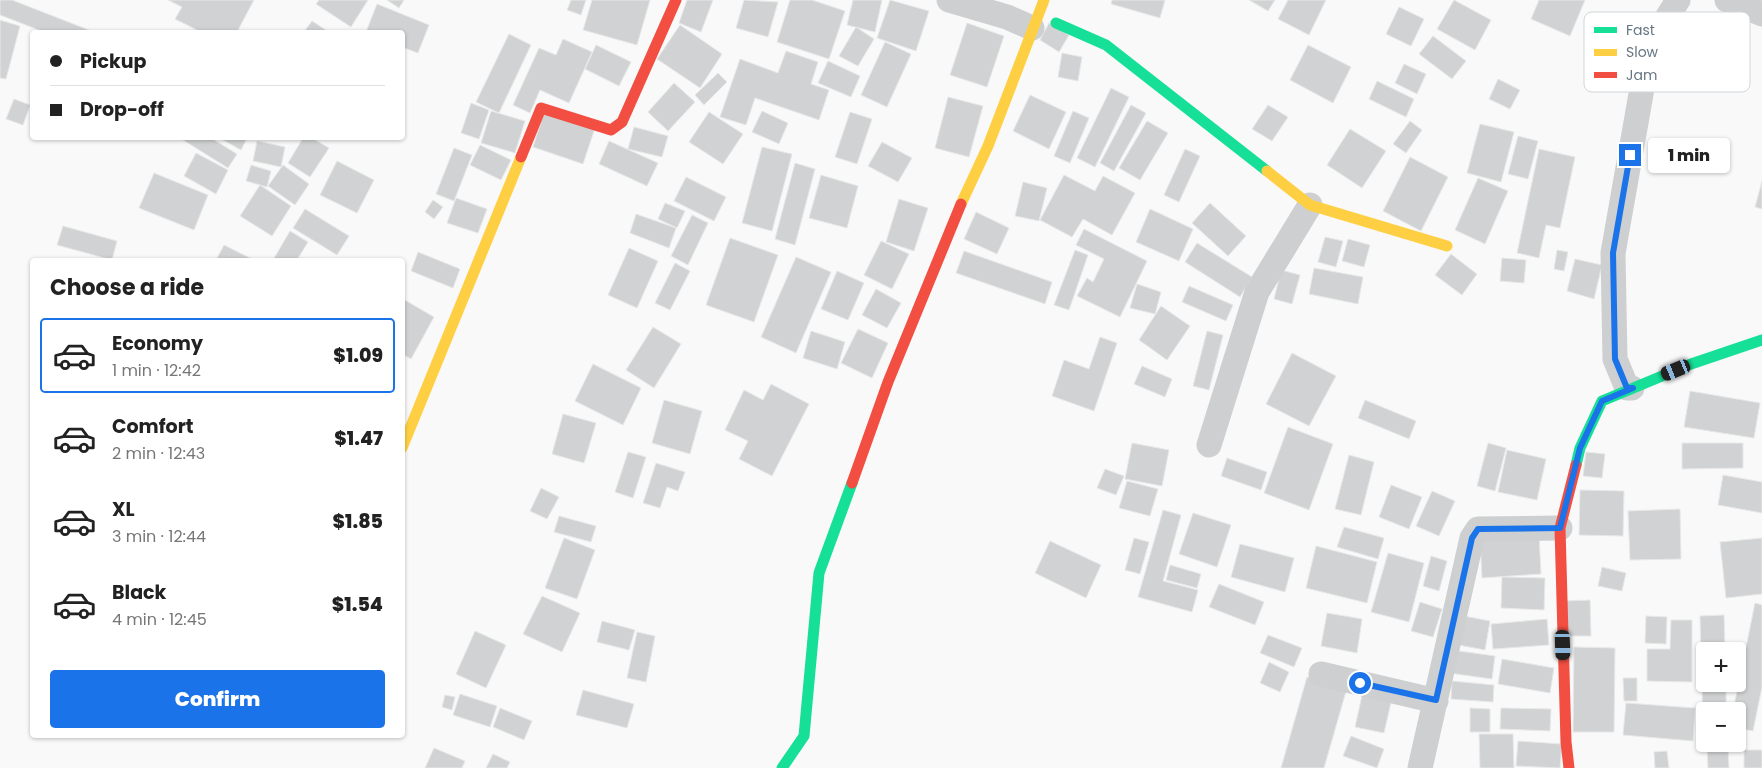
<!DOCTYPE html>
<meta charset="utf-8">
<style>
:root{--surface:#fff;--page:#f6f6f6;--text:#222;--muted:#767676;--line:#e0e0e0;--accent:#1a73e8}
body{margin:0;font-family:Poppins,sans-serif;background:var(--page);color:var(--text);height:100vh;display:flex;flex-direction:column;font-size:19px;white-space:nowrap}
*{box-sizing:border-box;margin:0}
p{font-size:16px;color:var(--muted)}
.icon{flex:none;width:28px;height:28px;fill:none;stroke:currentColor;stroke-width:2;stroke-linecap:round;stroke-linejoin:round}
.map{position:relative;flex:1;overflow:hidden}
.details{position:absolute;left:30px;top:258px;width:375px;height:480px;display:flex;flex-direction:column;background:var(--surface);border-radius:5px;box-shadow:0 1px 4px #0004}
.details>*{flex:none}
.top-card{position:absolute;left:30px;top:30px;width:375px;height:110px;border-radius:5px;box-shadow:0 1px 4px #0004;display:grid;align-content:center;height:110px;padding:0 20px;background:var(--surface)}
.tools{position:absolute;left:1696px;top:642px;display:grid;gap:10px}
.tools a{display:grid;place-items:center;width:50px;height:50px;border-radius:5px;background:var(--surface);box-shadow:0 1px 4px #0004;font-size:25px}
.end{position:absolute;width:22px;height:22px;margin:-11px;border:6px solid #1a73e8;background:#fff;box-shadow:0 0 0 2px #fff}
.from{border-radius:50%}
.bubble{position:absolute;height:35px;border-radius:5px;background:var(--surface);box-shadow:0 1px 4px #0004;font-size:16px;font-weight:800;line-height:35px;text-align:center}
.car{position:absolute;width:15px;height:30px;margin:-15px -8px;border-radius:6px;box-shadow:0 0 4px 1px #0007;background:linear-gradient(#222 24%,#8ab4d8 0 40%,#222 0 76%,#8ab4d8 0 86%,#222 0)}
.top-card b{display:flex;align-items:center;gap:18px;height:48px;font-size:19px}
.top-card b+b{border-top:1px solid var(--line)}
.top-card i{width:12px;height:12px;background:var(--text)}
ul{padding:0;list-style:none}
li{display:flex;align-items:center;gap:15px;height:75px;margin:0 10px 8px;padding:0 10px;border:2px solid transparent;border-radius:5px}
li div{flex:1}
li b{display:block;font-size:19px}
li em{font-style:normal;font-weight:800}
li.selected{border-color:var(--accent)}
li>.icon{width:45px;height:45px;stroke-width:1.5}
h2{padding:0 20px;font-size:22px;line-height:60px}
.button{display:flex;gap:10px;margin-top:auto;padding:10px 20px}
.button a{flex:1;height:58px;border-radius:5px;background:var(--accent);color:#fff;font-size:20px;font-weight:800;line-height:58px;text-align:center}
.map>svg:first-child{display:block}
</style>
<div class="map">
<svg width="1762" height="768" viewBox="0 0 1762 768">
<rect width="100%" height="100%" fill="#f9f9f9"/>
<path fill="#d0d2d3" stroke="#e8e8e8" d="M0 0H12L94 32H44L0 15Z
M168 0H254L237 32H201L175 19 182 7Z
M319 0H368L351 27 316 4Z
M387 0H404L399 8Z
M571 0H586L581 15 567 10Z
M592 0H650L637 45 583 30Z
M687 0H713L701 32 679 23Z
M744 0 778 2 768 37 736 28Z
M790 0H812L845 11 829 59 777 42Z
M853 0H882L875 32 847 25Z
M890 0 929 11 916 51 877 38Z
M1112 0H1165L1160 18 1111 4Z
M1249 0H1275L1268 11Z
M1288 0H1326L1309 35 1278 19Z
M1454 0 1491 20 1475 50 1437 29Z
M1539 0H1585L1570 36 1531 19Z
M377 4 429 25 418 53 402 47V32H366Z
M1399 7 1424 19 1411 46 1386 34Z
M0 20 20 26 6 79 0 78Z
M312 21 329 32H304Z
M967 23 1004 36 987 87 950 75Z
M1049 23 1069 35 1059 52 1040 40Z
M680 25 722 54 700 88 657 59Z
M856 27 874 39 858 66 839 56Z
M509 34 531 45 499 113 476 102Z
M1433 36 1466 61 1452 79 1419 54Z
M563 39 592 52 569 103 540 90 530 113 513 105 539 48 556 55Z
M885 42 911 54 887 107 861 95Z
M596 45 631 62 619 86 585 69Z
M1308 45 1351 67 1333 103 1290 80Z
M786 51 818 62 811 84 829 90 819 120 755 98 746 125 720 117 740 59 778 73Z
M1062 53 1082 57 1078 81 1058 77Z
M828 61 860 76 851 97 818 83Z
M1404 64 1426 74 1417 94 1395 83Z
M718 73 727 82 704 105 695 95Z
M1498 79 1520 90 1510 109 1489 99Z
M1377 81 1414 99 1406 117 1369 99Z
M674 83 695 102 668 131 648 112Z
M1111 88 1129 97 1095 167 1077 158Z
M1030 95 1066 112 1049 149 1013 131Z
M948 97 983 106 969 157 935 148Z
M14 99 30 105 23 125 6 119Z
M471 103 489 110 479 139 461 133Z
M1131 105 1146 113 1114 171 1100 163Z
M1268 105 1288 117 1272 141 1252 129Z
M491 111 525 121 515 153 481 143Z
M762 111 788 123 779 144 752 132Z
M1073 111 1089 118 1070 163 1054 156Z
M544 112 595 128 583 164 533 147Z
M709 112 743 134 723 164 689 142Z
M850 112 872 119 857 164 835 157Z
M1147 121 1168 133 1140 180 1119 168Z
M1410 121 1422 130 1406 153 1393 144Z
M1480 124 1514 132 1501 182 1467 173Z
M634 127 668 136 662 157 628 149Z
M1350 129 1386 151 1362 188 1327 165Z
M1518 136 1538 141 1528 179 1508 174Z
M180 138H211L237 154 228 168Z
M224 138H247L241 150 223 140Z
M303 138H312L329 148 310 177 288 163Z
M257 141 285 147 281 167 253 161Z
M609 141 658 163 647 186 599 164Z
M882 142 912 158 898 182 868 166Z
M480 145 511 160 501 180 470 165Z
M762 147 792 154 772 231 742 223Z
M454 148 472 155 454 201 436 194Z
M1185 149 1200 156 1179 202 1164 195Z
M1539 149 1575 157 1560 228 1546 225 1539 258 1517 253Z
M196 153 228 170 216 194 184 176Z
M1410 157 1448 177 1421 231 1383 211Z
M337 161 374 180 357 213 320 195Z
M795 163 815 169 795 245 775 239Z
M251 165 271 171 267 187 246 181Z
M283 165 309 184 295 205 268 186Z
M154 173 208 195 194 230 139 208Z
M821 175 858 186 847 228 809 218Z
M1064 175 1095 191 1103 176 1135 193 1112 235 1083 219 1072 237 1040 220Z
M686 177 726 197 714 221 674 201Z
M1478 178 1508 191 1485 244 1455 230Z
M1762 181V209L1755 207Z
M1023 182 1047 188 1039 221 1015 216Z
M260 185 291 206 272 236 240 216Z
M456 198 487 209 478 233 447 223Z
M899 199 928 208 914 251 886 242Z
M433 200 443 207 434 219 425 212Z
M665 203 685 211 677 228 658 219Z
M1210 203 1246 236 1228 256 1192 223Z
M305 209 349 236 337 255 293 228Z
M1150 209 1193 229 1179 261 1136 242Z
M976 212 1009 228 997 254 964 239Z
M636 214 676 228 669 248 630 233Z
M692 215 708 223 688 265 671 256Z
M63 226 117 241 112 260 57 245Z
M1084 229 1147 261 1120 317 1077 296 1087 278 1093 282 1104 259 1076 245Z
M290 231 308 242 297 260H273Z
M1325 237 1343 241 1336 267 1318 262Z
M730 238 778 255 754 322 706 305Z
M1348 239 1370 245 1364 267 1342 261Z
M881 241 909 254 892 289 864 275Z
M1197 243 1252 277 1240 297 1185 262Z
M224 245 254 260H216Z
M629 248 658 261 637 308 608 295Z
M1075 250 1088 255 1069 310 1054 305Z
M1557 250 1568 252 1564 271 1554 269Z
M964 251 1052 282 1045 304 956 273Z
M418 252 460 269 453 288 411 271Z
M1451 254 1477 274 1462 295 1435 275Z
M796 257 831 272 796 353 761 337Z
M1502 258 1526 260 1524 283 1500 281Z
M1575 259 1602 265 1594 299 1567 291Z
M675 263 690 271 670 310 655 303Z
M1314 268 1363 277 1358 304 1309 294Z
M1281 270 1300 275 1292 304 1274 299Z
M837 271 864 283 848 320 821 309Z
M1137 284 1161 292 1155 314 1130 308Z
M1189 286 1233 305 1226 321 1182 302Z
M876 289 901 303 887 328 862 315Z
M403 299 434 317 411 359 402 354Z
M1161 306 1190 326 1167 360 1139 340Z
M653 327 681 344 654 388 626 370Z
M858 329 888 343 872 378 841 363Z
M811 331 845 342 837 369 803 358Z
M1207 331 1223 335 1209 390 1193 386Z
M1100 337 1117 343 1094 411 1052 396 1064 360 1089 369Z
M1292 353 1336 376 1309 426 1266 404Z
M593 364 641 388 623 425 575 401Z
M1142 366 1172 379 1165 397 1134 384Z
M771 384 809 404 772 476 739 459 748 441 725 430 744 390 763 400Z
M1690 391 1760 403 1754 438 1684 427Z
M664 400 702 411 690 454 652 443Z
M1365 400 1416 421 1409 439 1358 418Z
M563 414 596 423 584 463 552 454Z
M1288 427 1333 444 1309 510 1264 493Z
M1132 443 1169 450 1162 486 1125 479Z
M1488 443 1506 448 1495 491 1477 486Z
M1682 443H1743V468L1682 469Z
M1507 450 1546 459 1537 500 1498 492Z
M628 452 646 457 633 498 615 492Z
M1586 452 1605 454 1602 478 1583 476Z
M1349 455 1374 462 1361 515 1335 509Z
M1227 458 1267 472 1261 490 1221 476Z
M656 463 685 472 678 491 667 487 660 508 643 503Z
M1105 469 1124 476 1116 495 1097 488Z
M1723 475 1762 482V513L1718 505Z
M1127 481 1158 489 1150 516 1119 508Z
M1391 485 1422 497 1409 529 1379 517Z
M541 488 559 497 547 519 530 511Z
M1580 490 1624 491 1623 536 1579 535Z
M1432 491 1455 501 1439 536 1416 526Z
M1680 509 1681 559 1630 560 1628 511Z
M1163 510 1181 515 1163 581 1198 590 1192 612 1138 597Z
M1193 513 1231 525 1217 567 1179 554Z
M559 516 596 526 591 542 554 532Z
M1344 527 1384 538 1378 559 1337 547Z
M1539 534 1541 574 1482 578 1480 538Z
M564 538 595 550 577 599 545 588Z
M1134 538 1149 542 1140 574 1125 570Z
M1762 538V594L1726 598 1720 542Z
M1050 541 1101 565 1086 598 1035 573Z
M1240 544 1294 558 1285 592 1231 577Z
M1316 546 1377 562 1367 603 1306 588Z
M1388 553 1424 563 1409 622 1371 612Z
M1431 556 1447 561 1439 591 1423 586Z
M1170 565 1201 574 1197 588 1166 580Z
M1602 567 1626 573 1622 591 1598 586Z
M1502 577 1545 578 1544 610 1501 608Z
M1219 584 1264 602 1255 625 1209 607Z
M542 596 580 613 562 652 523 634Z
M1590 600 1591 636H1565L1564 601Z
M1420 602 1442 609 1433 637 1411 631Z
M1755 603 1762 605V687L1753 731 1738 728V711H1733Z
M1327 613 1362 619 1357 653 1321 646Z
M1459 615 1490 621 1485 650 1453 644Z
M1724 615 1725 651H1705V684H1726V711H1705V728H1703L1700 616Z
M1646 616 1667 617 1666 644 1645 643Z
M1547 619 1549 645 1493 649 1491 624Z
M1671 620H1692V682L1647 681V649H1670Z
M602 621 635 630 629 650 597 642Z
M475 631 506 645 486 688 456 674Z
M637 632 655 636 646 682 627 678Z
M1268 635 1302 648 1294 667 1260 653Z
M1574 647 1615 648 1614 732H1573Z
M1452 650 1495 656 1492 679 1449 673Z
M1502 659 1554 668 1550 693 1498 684Z
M1269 662 1289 672 1280 692 1260 683Z
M1307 677 1347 688 1324 768H1281Z
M1623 678H1637V701H1624Z
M1452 681 1494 685 1493 702 1451 699Z
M583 690 634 704 627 728 576 715Z
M1363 691 1392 698 1384 733 1355 727Z
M460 694 497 706 490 727 453 715Z
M445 695 455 697 452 710 442 707Z
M1626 703 1695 708 1693 741 1623 735Z
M500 708 532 721 524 740 493 727Z
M1470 708 1490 709V732H1470Z
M1501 708 1551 709 1550 731 1500 729Z
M1479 734H1513L1514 768H1480Z
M1351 736 1384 749 1377 768 1343 756Z
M1518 741 1562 744 1560 768 1516 766Z
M1707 747H1728L1729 768H1708Z
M434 748 465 761 462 768H425Z
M1744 750H1762V768H1744Z
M1667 751 1669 768H1655L1654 752Z
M493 754 510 762 507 768H486Z"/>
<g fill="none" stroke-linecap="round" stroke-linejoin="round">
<path stroke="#cecfd0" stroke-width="25" d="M949 0 1007 17 1032 28
M1727 0 1762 14
M1632 388H1627L1615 359 1613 253 1644 77 1668 16 1678 0
M1209 445 1257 292 1310 205
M1321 674 1436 701
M1420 768 1472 538 1478 529 1560 528"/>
<path stroke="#16e098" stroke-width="11" d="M1056 23 1106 45 1267 171
M1576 465 1580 448 1602 401 1691 364 1762 340
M782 768 804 736 819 573 852 483"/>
<path stroke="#ffcf43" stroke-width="11" d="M1267 171 1310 205 1447 246
M961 204 988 146 1044 0
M402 448 521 157"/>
<path stroke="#f24e42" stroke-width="11" d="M521 157 541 108 611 130 622 122 676 0
M852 483 888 382 961 204
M1569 768 1566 742 1560 528 1576 465"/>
</g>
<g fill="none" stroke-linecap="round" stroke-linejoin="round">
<path stroke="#1a73e8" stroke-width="6" d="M1360 683 1436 700 1472 538 1478 529 1560 528 1580 448 1602 401 1633 388H1627L1615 359 1613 253 1630 155"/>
</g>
<rect x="1584" y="12" width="166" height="80" rx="8" fill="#fff" stroke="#d1d6da" stroke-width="1"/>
<rect x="1594" y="27" width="23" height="6" fill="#16e098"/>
<rect x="1594" y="49" width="23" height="7" fill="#ffcf43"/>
<rect x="1594" y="72" width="23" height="6" fill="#f24e42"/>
<g font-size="14" fill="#657683">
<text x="1626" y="35">Fast</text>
<text x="1626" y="57">Slow</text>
<text x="1626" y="80">Jam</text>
</g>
</svg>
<div class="tools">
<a>+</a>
<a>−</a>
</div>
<i class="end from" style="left:1360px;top:683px"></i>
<i class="end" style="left:1630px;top:155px"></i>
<div class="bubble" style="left:1648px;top:138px;width:82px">1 min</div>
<i class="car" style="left:1676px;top:370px;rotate:248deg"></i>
<i class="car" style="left:1563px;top:645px;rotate:178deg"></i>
<div class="top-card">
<b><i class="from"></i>Pickup</b>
<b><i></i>Drop-off</b>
</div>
<section class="details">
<h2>Choose a ride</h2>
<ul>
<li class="selected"><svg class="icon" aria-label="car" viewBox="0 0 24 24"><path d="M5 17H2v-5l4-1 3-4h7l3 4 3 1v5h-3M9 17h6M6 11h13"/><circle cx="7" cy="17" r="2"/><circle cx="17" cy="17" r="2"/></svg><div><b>Economy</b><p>1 min · 12:42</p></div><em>$1.09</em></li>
<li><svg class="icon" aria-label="car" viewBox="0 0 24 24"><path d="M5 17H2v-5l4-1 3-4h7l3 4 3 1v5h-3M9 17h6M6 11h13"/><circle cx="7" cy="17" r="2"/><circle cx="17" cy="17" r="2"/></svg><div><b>Comfort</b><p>2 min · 12:43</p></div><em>$1.47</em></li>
<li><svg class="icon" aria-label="car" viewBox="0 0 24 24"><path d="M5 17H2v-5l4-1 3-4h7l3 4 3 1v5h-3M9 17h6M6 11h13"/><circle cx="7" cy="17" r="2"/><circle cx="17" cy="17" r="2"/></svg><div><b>XL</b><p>3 min · 12:44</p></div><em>$1.85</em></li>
<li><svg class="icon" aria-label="car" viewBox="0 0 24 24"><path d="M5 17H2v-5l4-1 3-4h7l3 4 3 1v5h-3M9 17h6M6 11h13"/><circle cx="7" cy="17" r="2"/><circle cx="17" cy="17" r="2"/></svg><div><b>Black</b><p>4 min · 12:45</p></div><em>$1.54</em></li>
</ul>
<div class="button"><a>Confirm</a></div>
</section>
</div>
